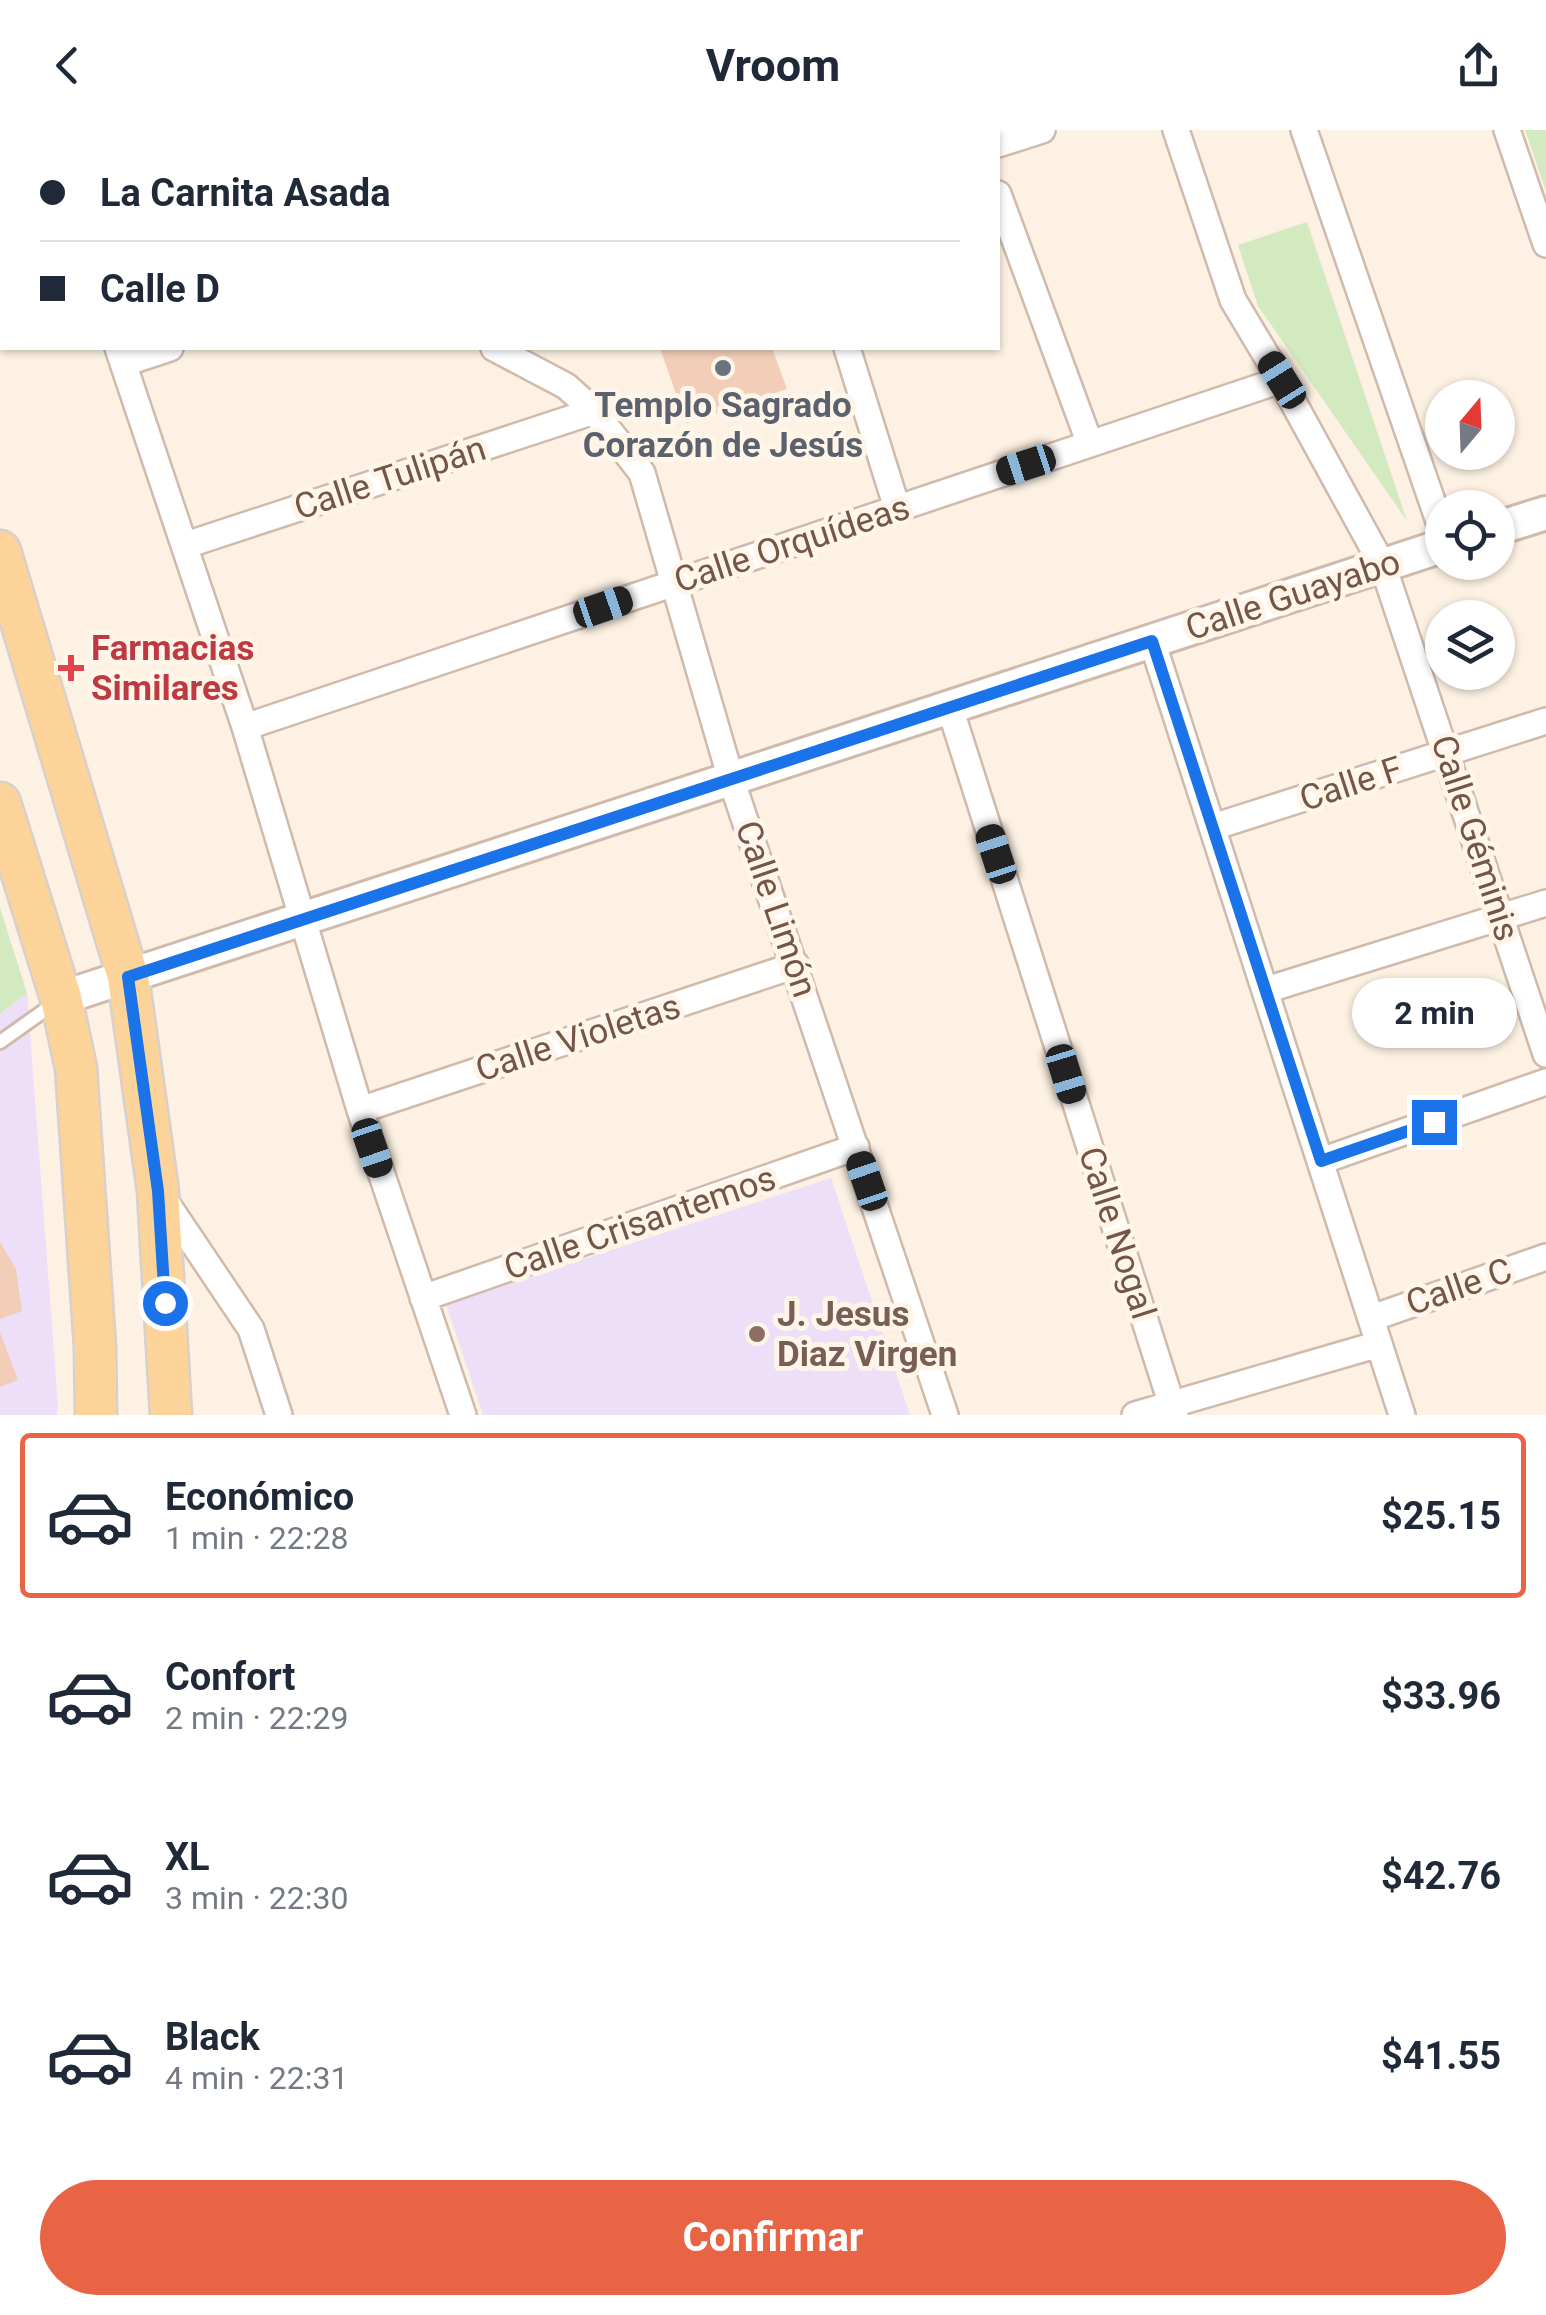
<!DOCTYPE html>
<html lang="es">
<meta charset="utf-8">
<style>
:root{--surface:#fff;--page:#f2f2f3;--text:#1f2937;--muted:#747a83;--line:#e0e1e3;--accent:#e96445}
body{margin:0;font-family:Roboto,sans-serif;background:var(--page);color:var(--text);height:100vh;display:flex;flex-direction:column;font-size:38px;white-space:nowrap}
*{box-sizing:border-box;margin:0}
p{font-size:32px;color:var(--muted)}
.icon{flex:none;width:55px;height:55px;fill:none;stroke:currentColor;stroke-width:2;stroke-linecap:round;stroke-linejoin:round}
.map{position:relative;height:1285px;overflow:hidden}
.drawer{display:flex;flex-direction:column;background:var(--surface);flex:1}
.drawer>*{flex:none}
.hud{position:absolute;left:0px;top:0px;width:1000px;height:220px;box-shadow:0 2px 8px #0004;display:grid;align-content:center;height:220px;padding:0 40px;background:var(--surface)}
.needle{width:65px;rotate:19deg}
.fabs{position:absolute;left:1425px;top:250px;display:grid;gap:20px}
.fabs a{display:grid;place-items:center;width:90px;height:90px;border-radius:50%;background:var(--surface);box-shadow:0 2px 8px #0004;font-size:50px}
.end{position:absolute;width:45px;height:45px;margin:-22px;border:12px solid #1a73e8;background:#fff;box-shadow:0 0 0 5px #fff}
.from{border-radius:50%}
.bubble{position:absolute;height:70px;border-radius:35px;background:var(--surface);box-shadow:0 2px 8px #0004;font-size:32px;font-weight:700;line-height:70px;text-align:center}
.car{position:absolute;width:30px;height:60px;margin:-30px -15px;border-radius:12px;box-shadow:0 0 8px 2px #0007;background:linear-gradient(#222 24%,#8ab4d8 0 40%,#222 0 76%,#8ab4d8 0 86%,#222 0)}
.hud b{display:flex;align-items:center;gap:35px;height:95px;font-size:38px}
.hud b+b{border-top:2px solid var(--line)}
.hud i{width:25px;height:25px;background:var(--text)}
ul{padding:18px 0 0;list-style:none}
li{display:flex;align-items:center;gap:30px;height:165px;margin:0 20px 15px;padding:0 20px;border:5px solid transparent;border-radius:10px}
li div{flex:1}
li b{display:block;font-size:38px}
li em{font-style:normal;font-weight:700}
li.selected{border-color:var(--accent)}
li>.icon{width:90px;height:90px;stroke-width:1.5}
.action{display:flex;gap:20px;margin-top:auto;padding:20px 40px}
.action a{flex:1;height:115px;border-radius:60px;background:var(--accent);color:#fff;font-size:40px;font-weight:700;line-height:115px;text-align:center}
header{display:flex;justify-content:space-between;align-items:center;height:130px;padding:0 40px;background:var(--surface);font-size:45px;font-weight:700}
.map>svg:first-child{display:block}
</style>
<header><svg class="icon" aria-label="back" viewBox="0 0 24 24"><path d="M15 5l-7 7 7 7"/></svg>Vroom<svg class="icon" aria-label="share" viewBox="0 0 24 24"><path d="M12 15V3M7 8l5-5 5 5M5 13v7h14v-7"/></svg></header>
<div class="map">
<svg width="1546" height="1285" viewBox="0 0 1546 1285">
<rect width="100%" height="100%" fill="#fcf1e2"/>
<path fill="#eedff9" d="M27 863 58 1276 57 1285H0V884Z
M831 1048 910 1285H483L446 1174Z"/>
<path fill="#d3eac0" d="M1525 0H1546V61Z
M1307 92 1407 391 1258 176 1238 115Z
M0 778 27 863 0 884Z"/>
<path fill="#f2ceb9" d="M660 218H772L787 259 686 293Z
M0 1112 16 1139 22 1181 0 1189Z
M0 1202 18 1250 0 1257Z"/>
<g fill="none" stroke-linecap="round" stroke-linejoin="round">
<g stroke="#d0baac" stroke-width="18">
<path id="service" d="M0 912 55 873"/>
</g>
<g stroke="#d0baac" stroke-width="30">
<path id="minor" d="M76 0 77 2
M206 0 207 2
M1176 0 1233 170 1281 250 1383 436 1546 924
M1304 0 1442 400
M1507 0 1546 114
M410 2 418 0
M998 14 1042 0
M998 64 1090 314
M0 135 2 134
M118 218 245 597 360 980 463 1285
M494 218 566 256 594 281 642 343 731 649 945 1285
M847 218 897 378
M125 233 170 218
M186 415 594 281
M1152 511 1402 1285
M950 578 1175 1285
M245 597 1281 250
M1213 697 1546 591
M1266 860 1546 773
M360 980 796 835
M1321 1031 1546 952
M161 1065 251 1199 279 1285
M423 1168 856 1017
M1372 1188 1546 1127
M1135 1285 1379 1214"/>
</g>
<g stroke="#d0baac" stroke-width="38">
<path id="tertiary" d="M1498 398 1546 383
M61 868 1442 416"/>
</g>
<g stroke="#d8d0cc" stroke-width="45">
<path id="primary" d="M0 421 128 847 158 1061 171 1285
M0 673 61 868 76 938 95 1217 96 1285"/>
</g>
<use href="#service" stroke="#fff" stroke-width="12"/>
<use href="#minor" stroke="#fff" stroke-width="25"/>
<use href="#tertiary" stroke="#fff" stroke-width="32"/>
<use href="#primary" stroke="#fcd499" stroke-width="40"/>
</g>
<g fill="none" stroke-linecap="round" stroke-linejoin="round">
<path stroke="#1a73e8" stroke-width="12" d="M165 1173 158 1061 128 847 1152 511 1321 1031 1434 992"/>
</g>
<circle fill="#6b7280" stroke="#fff5e8" stroke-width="4" cx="723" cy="238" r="10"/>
<path fill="#e0444e" stroke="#fff5e8" stroke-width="4" d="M66 523h10v10h10v10h-10v10h-10v-10h-10v-10h10z"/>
<circle fill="#8d6e63" stroke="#fff5e8" stroke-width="4" cx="757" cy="1204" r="10"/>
<g text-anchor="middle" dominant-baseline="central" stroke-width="10" stroke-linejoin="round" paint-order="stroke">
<g font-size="35" font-weight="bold" fill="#5b616d" stroke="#fff5e8">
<text x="723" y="275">Templo Sagrado<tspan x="723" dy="40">Corazón de Jesús</tspan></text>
</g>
<g font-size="35" fill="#745648" stroke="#fff5e8">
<text transform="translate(390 348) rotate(-18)">Calle Tulipán</text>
<text transform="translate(792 414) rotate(-18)">Calle Orquídeas</text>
<text transform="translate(1293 465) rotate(-18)">Calle Guayabo</text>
<text transform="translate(1351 654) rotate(-18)">Calle F</text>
<text transform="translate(1475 708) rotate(72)">Calle Géminis</text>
<text transform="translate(776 779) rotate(71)">Calle Limón</text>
<text transform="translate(578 908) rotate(-18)">Calle Violetas</text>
<text transform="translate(640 1093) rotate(-19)">Calle Crisantemos</text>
<text transform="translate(1117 1103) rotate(72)">Calle Nogal</text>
<text transform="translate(1459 1157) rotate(-19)">Calle C</text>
</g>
<g font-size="35" font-weight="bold" fill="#be3a42" stroke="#fff5e8" text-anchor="start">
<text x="91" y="518">Farmacias<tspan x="91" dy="40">Similares</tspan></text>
</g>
<g font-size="35" font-weight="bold" fill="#785e54" stroke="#fff5e8" text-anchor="start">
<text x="777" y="1184">J. Jesus<tspan x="777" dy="40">Diaz Virgen</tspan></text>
</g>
</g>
</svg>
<div class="fabs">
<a><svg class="needle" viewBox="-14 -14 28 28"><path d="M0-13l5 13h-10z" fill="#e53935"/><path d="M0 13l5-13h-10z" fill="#747a83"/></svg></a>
<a><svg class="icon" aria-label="locate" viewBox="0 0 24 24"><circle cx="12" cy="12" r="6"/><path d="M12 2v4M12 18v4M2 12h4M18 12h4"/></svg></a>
<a><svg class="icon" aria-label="layers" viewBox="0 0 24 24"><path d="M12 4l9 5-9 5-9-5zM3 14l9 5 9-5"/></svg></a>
</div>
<i class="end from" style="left:165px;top:1173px"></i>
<i class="end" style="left:1434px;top:992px"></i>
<div class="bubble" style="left:1352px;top:848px;width:165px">2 min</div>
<i class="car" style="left:1282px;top:250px;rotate:328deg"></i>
<i class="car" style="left:1026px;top:335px;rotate:252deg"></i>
<i class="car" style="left:603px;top:477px;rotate:71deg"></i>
<i class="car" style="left:996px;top:724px;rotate:342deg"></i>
<i class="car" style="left:1066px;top:944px;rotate:163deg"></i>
<i class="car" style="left:372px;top:1018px;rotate:161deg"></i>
<i class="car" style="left:867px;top:1051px;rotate:341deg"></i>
<div class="hud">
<b><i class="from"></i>La Carnita Asada</b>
<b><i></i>Calle D</b>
</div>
</div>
<section class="drawer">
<ul>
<li class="selected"><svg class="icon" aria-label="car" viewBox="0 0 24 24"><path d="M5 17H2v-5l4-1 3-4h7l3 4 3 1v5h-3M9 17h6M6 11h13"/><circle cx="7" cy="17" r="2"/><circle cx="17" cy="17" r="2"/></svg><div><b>Económico</b><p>1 min · 22:28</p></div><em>$25.15</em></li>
<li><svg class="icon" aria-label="car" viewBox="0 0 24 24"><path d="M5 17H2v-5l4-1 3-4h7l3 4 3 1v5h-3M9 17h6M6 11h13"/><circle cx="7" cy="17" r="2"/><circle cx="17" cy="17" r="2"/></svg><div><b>Confort</b><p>2 min · 22:29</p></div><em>$33.96</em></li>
<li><svg class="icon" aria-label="car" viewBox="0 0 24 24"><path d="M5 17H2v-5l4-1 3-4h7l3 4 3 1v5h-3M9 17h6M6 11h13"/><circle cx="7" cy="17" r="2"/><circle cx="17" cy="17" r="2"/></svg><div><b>XL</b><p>3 min · 22:30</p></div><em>$42.76</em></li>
<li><svg class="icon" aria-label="car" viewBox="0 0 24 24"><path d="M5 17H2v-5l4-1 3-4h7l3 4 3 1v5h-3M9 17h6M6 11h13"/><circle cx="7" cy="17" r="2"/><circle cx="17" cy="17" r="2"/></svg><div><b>Black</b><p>4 min · 22:31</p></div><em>$41.55</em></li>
</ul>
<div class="action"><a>Confirmar</a></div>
</section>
